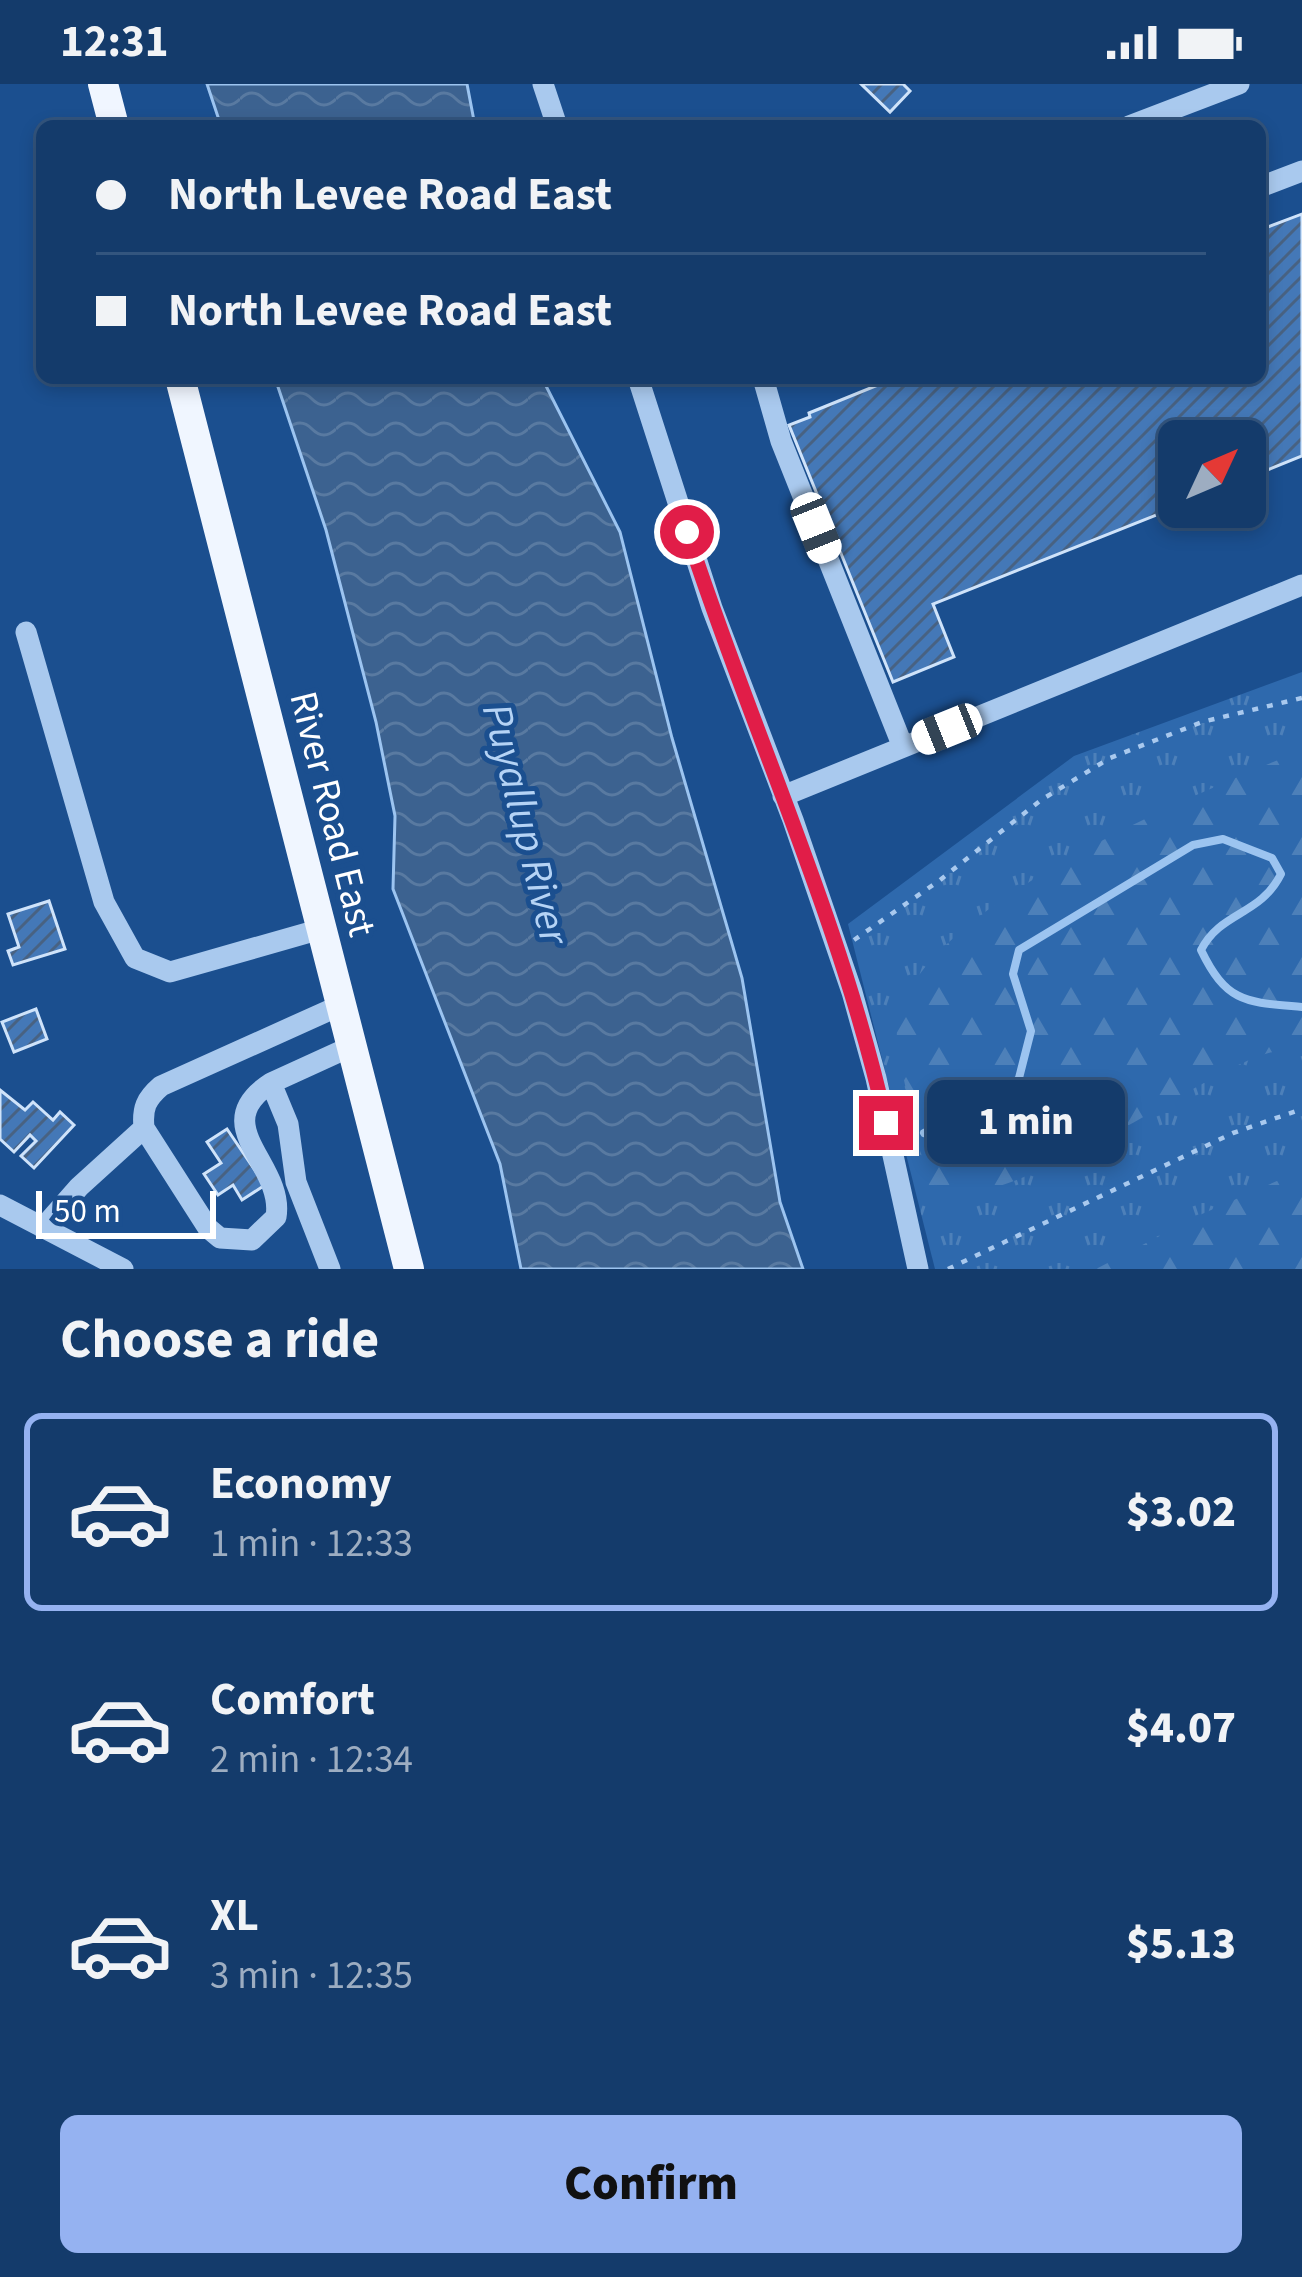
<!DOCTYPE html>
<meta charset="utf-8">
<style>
:root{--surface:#143b6b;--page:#1d4271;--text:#f1f3f6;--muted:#9dadc1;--line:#33557e;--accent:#95b2f1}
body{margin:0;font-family:"Source Sans 3",sans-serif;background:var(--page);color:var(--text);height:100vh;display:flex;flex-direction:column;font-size:45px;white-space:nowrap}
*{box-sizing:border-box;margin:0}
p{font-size:39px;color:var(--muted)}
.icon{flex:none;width:66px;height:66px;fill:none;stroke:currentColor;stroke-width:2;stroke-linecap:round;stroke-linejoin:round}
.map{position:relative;height:1185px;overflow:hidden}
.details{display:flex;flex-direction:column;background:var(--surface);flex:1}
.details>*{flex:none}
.banner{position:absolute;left:36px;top:36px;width:1230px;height:264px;border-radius:18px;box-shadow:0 6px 18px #0003,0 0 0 3px var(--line);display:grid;align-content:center;height:264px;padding:0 60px;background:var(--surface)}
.needle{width:78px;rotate:46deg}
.fabs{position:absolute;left:1158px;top:336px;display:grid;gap:24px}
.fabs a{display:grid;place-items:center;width:108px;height:108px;border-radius:18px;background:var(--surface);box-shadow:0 6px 18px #0003,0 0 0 3px var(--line);font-size:60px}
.scale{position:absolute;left:36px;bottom:30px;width:180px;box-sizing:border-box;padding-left:12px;border:6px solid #fff;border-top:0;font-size:33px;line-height:42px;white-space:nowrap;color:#fff;-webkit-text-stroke:9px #1b4f8f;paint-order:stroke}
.end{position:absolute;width:54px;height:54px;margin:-27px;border:15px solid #e11d48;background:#fff;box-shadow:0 0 0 6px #fff}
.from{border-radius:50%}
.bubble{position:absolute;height:84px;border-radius:18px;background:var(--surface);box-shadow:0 6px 18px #0003,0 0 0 3px var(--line);font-size:39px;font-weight:800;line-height:84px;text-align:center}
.car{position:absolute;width:36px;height:72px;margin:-36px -18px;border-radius:15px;box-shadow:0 0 9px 3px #0007;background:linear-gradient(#fff 24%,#345 0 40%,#fff 0 76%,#345 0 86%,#fff 0)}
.banner b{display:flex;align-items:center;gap:42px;height:114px;font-size:45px}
.banner b+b{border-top:3px solid var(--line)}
.banner i{width:30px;height:30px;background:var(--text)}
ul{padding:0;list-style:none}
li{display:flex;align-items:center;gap:36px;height:198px;margin:0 24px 18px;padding:0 36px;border:6px solid transparent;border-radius:18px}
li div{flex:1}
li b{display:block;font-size:45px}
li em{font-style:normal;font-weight:800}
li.active{border-color:var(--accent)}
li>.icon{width:108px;height:108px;stroke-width:1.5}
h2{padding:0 60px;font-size:54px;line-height:144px}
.action{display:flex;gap:24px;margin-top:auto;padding:24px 60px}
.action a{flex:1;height:138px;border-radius:18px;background:var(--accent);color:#111;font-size:48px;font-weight:800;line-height:138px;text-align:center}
.status{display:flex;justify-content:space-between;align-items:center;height:84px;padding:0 60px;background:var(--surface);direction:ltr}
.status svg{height:33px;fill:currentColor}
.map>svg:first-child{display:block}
</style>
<div class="status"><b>12:31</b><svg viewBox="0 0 49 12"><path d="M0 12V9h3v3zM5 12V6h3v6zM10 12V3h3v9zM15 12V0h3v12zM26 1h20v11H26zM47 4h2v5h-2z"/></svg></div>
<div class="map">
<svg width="1302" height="1185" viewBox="0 0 1302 1185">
<defs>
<pattern id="grass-tufts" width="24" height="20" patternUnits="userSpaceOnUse" patternTransform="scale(3)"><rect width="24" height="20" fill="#2e69ad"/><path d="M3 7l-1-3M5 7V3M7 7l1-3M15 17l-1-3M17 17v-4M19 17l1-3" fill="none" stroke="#4d80b9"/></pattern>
<pattern id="forest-firs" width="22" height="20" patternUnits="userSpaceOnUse" patternTransform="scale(3)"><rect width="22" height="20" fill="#2e69ad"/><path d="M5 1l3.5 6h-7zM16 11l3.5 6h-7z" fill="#4d80b9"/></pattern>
<pattern id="water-waves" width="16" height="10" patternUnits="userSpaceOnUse" patternTransform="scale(3)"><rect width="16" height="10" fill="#3c6290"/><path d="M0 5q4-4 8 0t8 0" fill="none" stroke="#597aa1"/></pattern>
<pattern id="building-hatch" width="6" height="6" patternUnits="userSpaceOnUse" patternTransform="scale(3)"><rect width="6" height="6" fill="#4478b7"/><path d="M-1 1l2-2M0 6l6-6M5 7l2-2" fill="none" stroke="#486282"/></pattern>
</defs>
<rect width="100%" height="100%" fill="#1b4f8f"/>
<path fill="url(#grass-tufts)" d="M1302 588V1185H935L848 840 1074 672Z"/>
<path fill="url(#forest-firs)" d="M1302 666V960C1285 965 1265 969 1249 976 1172 1010 1008 1127 931 1110 924 1077 893 966 897 940 915 823 1201 708 1302 666Z
M1302 1086V1185H1096L1202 1130Z"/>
<path fill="url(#water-waves)" stroke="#9cc4f0" stroke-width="3" d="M207 0H467L475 42H221Z
M275 294H542L620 448 672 654 742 894 780 1118 803 1185H521L500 1080 393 805 395 732 376 638 326 446Z"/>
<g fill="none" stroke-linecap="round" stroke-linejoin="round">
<path stroke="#9cc4f0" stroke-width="8" d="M924 1049 1000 1016 1019 994 1031 947 1013 890 1019 866 1193 761 1223 755 1272 774 1281 790C1260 832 1221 827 1201 866 1227 920 1247 918 1302 923"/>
</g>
<path fill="url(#building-hatch)" stroke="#cfe3fa" stroke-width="3" d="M861 0H903L910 7 890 28Z
M1302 130V372L1245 395V357H1179V422L933 520 954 573 893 598 789 341 810 333 809 329 895 294H1260V146Z
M49 817 65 865 13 881 8 867 19 863 8 830Z
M36 925 47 955 14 968 2 938Z
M0 1006 25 1026 33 1018 53 1036 60 1028 74 1041 34 1084 21 1072 36 1057 30 1051 14 1068 0 1055Z
M227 1045 265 1101 242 1116 233 1101 218 1111 204 1090 221 1079 207 1058Z"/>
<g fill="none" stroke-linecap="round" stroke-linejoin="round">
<path stroke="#a9c9ee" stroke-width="4.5" stroke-dasharray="6 9" stroke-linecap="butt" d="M854 856 940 796 1041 716 1110 674 1202 638 1302 614
M948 1185 1233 1049 1302 1025"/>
<path stroke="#a9c9ee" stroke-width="21" d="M543 0 557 42
M1129 42 1239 0
M1260 103 1302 87
M638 294 712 524 793 736 852 908 876 994 918 1185
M763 294 781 357 903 663
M26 548 104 818 135 874 170 888 321 845
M783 712 1302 501
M271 999C205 1042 285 1080 276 1133L252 1156 220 1154 208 1144 144 1044C142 1024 146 1015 161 1002L341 921
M0 1121 123 1185
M43 1144 79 1103 144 1044
M330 1185 296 1098 288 1040 271 999 352 962"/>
<path stroke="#f0f6ff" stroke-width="30" d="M103 0 114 42
M180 294 409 1185"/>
</g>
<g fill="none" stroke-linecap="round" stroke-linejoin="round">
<path stroke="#e11d48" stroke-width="15" d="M687 448C751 646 841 835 886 1039"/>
</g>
<g text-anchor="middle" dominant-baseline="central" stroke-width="10" stroke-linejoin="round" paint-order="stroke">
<g font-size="39" fill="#fff" stroke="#1b4f8f">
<text transform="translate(332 730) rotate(76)">River Road East</text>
</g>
<g font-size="42" font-style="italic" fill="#b5d3f5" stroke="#1b4f8f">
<text transform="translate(525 740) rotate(76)">Puyallup River</text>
</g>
</g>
</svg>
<div class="fabs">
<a><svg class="needle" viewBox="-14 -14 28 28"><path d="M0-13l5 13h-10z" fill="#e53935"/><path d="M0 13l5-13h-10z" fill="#9dadc1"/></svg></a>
</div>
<div class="scale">50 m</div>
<i class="end from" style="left:687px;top:448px"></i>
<i class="end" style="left:886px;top:1039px"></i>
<div class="bubble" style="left:927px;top:996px;width:198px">1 min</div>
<i class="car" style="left:816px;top:444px;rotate:158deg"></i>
<i class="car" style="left:947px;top:645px;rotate:248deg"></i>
<div class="banner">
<b><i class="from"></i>North Levee Road East</b>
<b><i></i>North Levee Road East</b>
</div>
</div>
<section class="details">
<h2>Choose a ride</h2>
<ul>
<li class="active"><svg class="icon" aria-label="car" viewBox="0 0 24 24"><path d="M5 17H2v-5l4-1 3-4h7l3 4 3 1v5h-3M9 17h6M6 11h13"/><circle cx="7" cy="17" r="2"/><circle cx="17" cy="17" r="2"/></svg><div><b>Economy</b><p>1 min · 12:33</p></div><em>$3.02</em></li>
<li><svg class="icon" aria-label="car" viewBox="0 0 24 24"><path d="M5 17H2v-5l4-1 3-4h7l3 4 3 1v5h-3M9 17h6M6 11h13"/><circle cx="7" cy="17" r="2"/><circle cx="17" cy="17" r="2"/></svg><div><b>Comfort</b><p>2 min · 12:34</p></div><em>$4.07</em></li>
<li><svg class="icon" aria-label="car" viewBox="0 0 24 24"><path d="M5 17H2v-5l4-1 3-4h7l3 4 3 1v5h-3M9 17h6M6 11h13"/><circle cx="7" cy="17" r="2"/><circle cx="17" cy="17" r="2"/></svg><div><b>XL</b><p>3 min · 12:35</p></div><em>$5.13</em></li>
</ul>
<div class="action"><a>Confirm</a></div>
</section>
